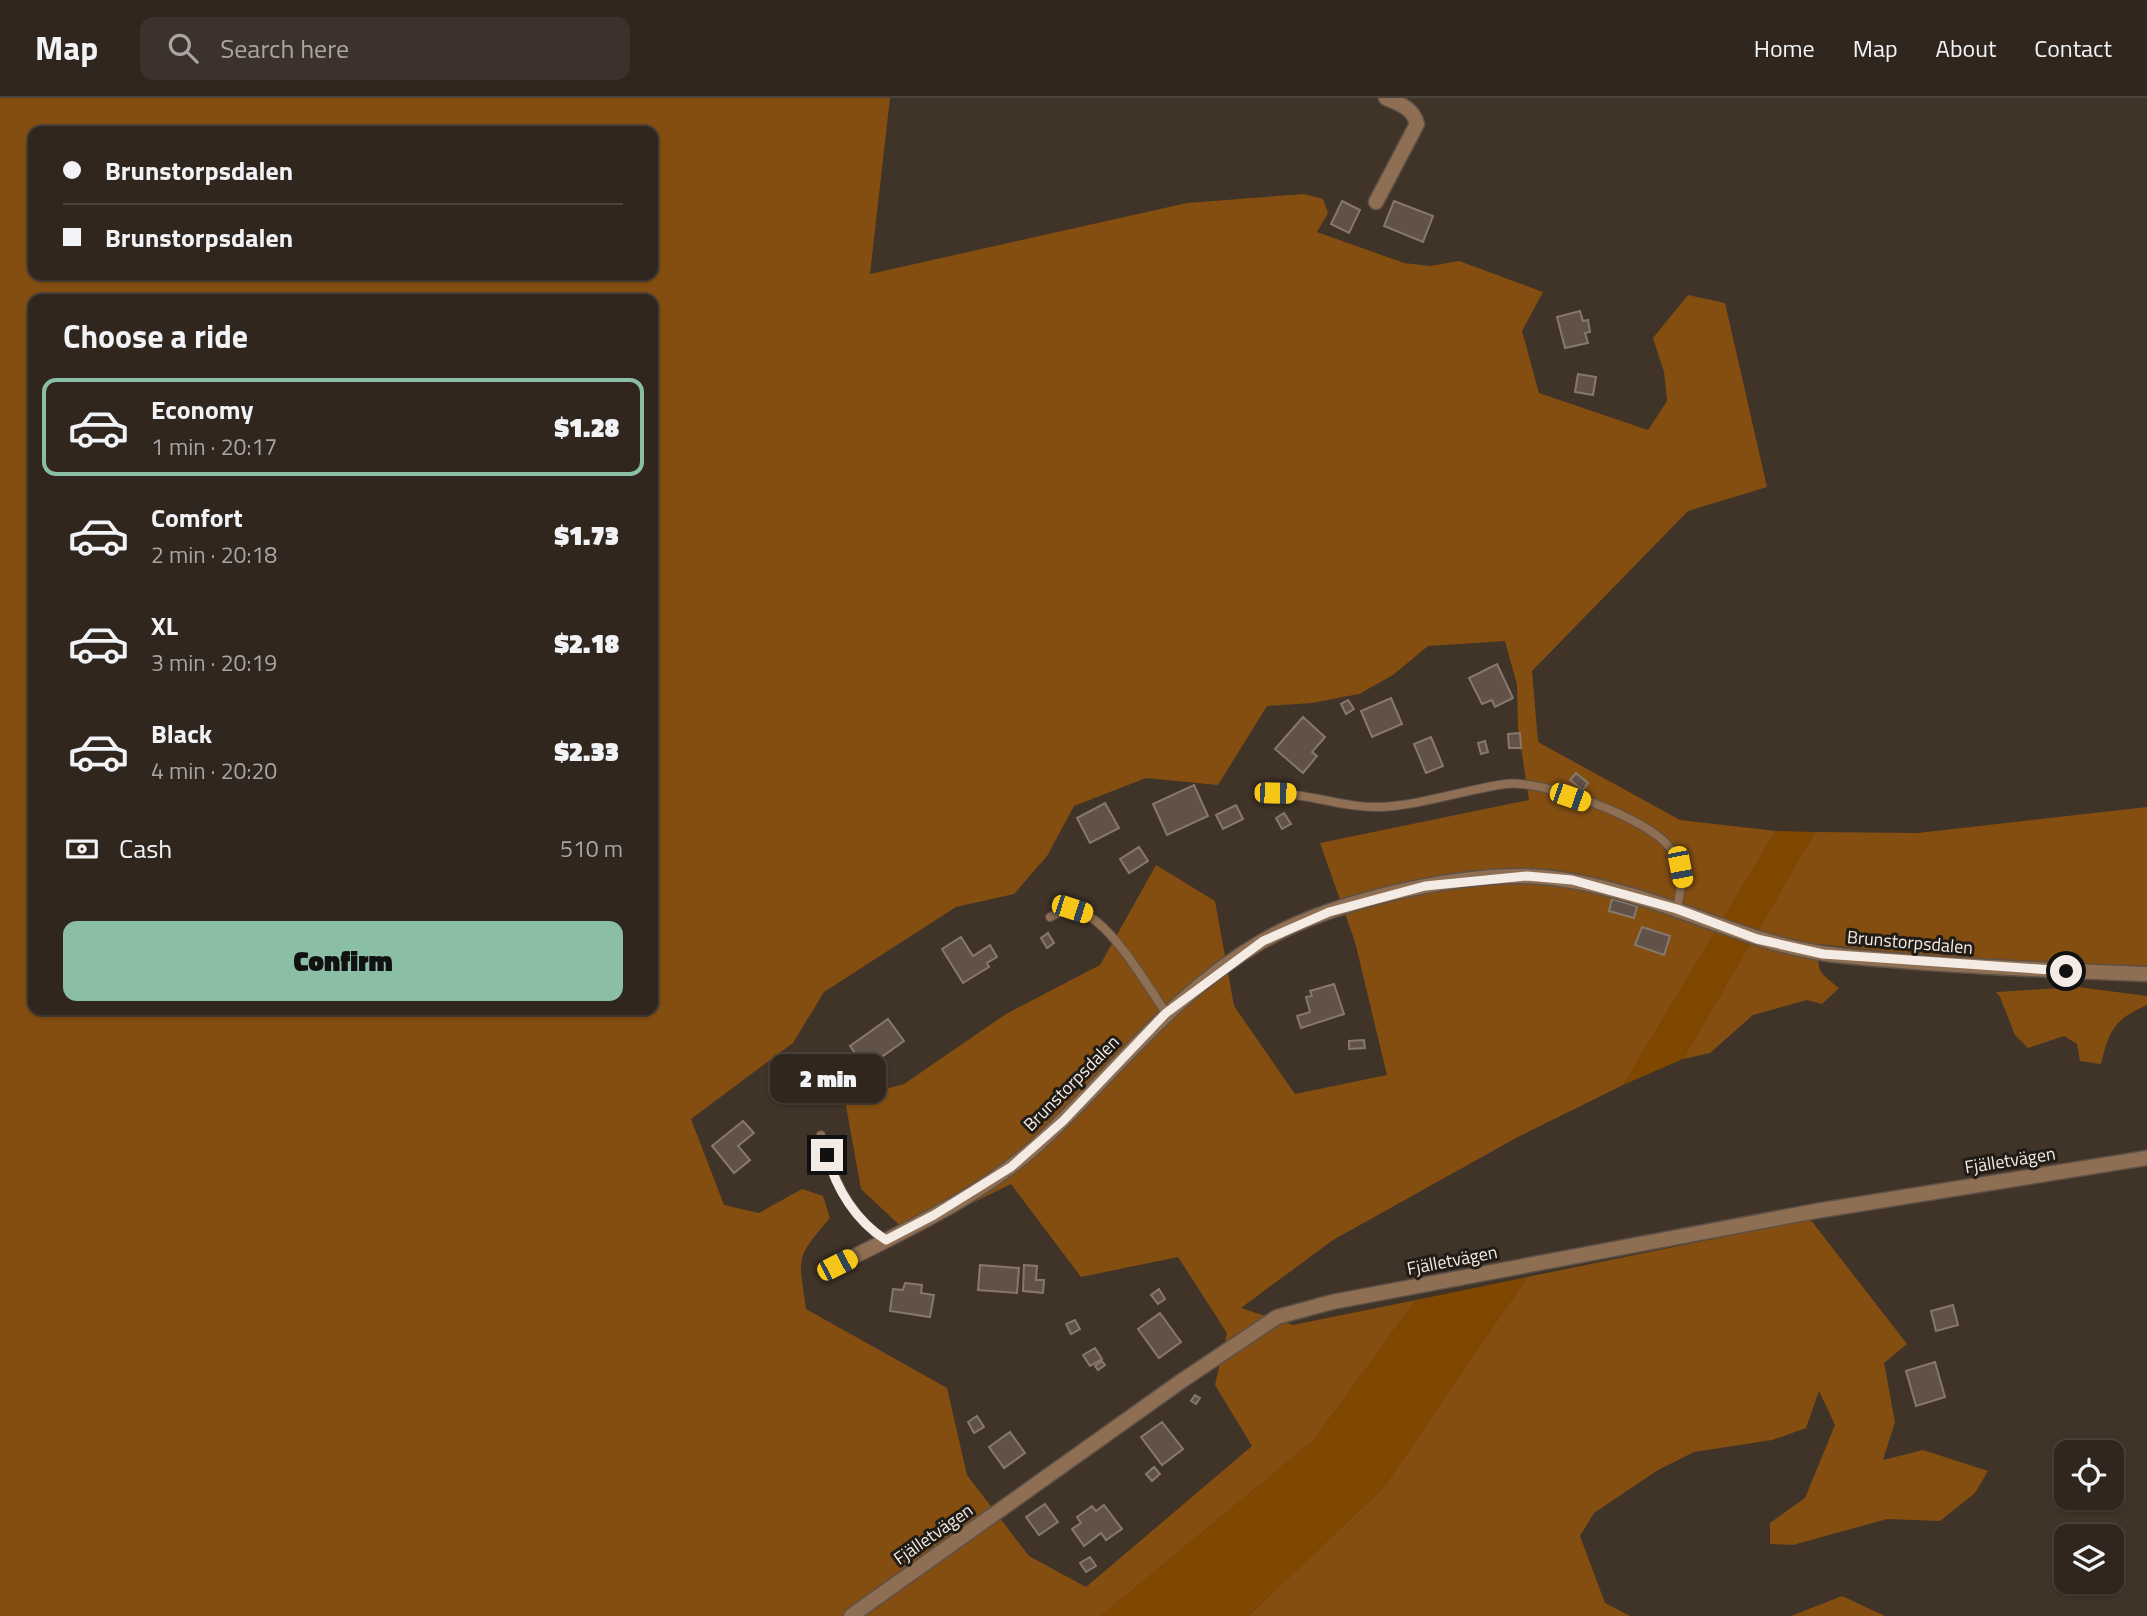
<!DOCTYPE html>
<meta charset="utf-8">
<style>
:root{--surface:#30261e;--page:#3c322b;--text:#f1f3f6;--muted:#a8a5a4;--line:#4b433c;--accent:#8abfa5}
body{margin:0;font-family:"Titillium Web",sans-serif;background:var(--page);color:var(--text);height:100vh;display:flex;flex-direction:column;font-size:26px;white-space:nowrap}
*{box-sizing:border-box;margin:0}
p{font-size:23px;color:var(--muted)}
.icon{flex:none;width:38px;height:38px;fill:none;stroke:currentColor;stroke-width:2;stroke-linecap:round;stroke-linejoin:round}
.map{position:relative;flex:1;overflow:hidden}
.side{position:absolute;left:28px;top:196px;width:630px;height:721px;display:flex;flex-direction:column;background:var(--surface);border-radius:14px;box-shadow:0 2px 5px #0004,0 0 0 2px var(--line)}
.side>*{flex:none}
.hud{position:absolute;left:28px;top:28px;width:630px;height:154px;border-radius:14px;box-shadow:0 2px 5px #0004,0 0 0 2px var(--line);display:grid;align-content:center;height:154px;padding:0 35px;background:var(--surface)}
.controls{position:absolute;left:2054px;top:1342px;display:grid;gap:14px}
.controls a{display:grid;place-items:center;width:70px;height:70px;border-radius:14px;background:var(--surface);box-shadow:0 2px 5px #0004,0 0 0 2px var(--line);font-size:35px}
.end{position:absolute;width:32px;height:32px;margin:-16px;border:9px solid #f3ebe4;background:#111;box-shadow:0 0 0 4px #111}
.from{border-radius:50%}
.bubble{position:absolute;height:49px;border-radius:14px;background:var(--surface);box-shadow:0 2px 5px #0004,0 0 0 2px var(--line);font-size:23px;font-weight:800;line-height:49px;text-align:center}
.car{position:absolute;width:21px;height:42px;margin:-21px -10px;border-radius:9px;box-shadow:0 0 5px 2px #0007;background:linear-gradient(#f5c518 24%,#345 0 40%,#f5c518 0 76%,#345 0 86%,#f5c518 0)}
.hud b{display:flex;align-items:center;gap:24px;height:66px;font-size:26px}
.hud b+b{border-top:2px solid var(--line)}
.hud i{width:18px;height:18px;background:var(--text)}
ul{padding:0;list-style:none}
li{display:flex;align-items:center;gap:21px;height:98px;margin:0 14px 10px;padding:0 21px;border:4px solid transparent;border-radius:14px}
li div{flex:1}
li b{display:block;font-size:26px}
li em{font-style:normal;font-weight:800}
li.active{border-color:var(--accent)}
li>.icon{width:63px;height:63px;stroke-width:1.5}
h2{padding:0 35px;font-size:32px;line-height:84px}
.pay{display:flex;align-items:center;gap:18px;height:77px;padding:0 35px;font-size:26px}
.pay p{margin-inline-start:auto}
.button{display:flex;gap:14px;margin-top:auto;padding:14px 35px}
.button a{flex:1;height:80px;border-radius:14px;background:var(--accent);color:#111;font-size:28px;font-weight:800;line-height:80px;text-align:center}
header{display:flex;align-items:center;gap:42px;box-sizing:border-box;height:98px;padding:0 35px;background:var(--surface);border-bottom:2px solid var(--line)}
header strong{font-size:33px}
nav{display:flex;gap:38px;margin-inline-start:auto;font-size:24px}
.search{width:490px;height:63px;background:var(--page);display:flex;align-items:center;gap:18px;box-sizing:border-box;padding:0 24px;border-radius:14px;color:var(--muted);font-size:26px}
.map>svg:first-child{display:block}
</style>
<header>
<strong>Map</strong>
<div class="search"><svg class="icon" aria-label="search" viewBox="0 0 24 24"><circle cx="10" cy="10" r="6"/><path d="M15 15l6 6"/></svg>Search here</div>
<nav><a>Home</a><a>Map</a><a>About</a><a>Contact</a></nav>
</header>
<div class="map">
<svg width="2147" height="1518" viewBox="0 0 2147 1518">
<rect width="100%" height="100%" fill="#403328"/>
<path fill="#7f4700" d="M1776 733 1815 734 1683 961 1623 987Z
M1527 1179 1383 1390 1248 1518H1101L1314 1342 1416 1202Z"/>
<path fill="#844e11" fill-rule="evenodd" d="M0 0H890L870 176 1187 105 1304 96 1323 101 1328 115 1317 134 1404 165 1430 168 1459 163 1543 194 1522 233 1539 295 1648 332 1667 303 1664 274 1653 240 1688 197 1725 205 1767 389 1688 413 1532 573 1538 644 1680 722 1776 733 1623 987 1516 1040 1333 1142 1241 1210 1293 1227 1416 1202 1314 1342 1101 1518H0ZM33 33H653V177H33ZM33 201H653V912H33ZM1505 543 1517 587 1518 629 1529 702 1320 745 1355 844 1387 977 1295 996 1234 908 1215 803 1156 767 1100 867 1006 916 904 986 845 1002 861 1091 909 1136 1011 1086 1081 1179 1178 1159 1227 1235 1215 1287 1252 1348 1086 1489 1029 1458 967 1377 947 1290 806 1211C799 1158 794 1162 830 1120L823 1098 802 1091 759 1115 724 1107 691 1021 793 945 824 894 956 809 1014 796 1047 758 1074 708 1146 680 1218 687 1267 608 1312 605 1359 596 1393 577 1428 548Z
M2147 709V871L1976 864 1820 846C1816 874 1818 873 1839 890L1822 906 1807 902 1753 917 1710 955 1683 961 1815 734 1918 735Z
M2078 889 2147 898V907C2114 921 2109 933 2101 966L2080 963 2077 946 2064 938 2028 950 2015 937 2000 899 1996 894Z
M1810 1121 1907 1246 1884 1265 1895 1324 1883 1362 1923 1352 1988 1373 1975 1395 1940 1423 1887 1421 1793 1447 1770 1446V1425L1805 1400 1835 1327 1819 1293 1806 1330 1772 1342 1694 1354 1658 1372 1594 1415 1580 1438 1605 1505 1630 1518H1248L1383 1390 1527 1179Z
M1842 1498 1885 1518H1791Z"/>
<path fill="#605246" stroke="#87786c" stroke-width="2" d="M1342 103 1360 112 1349 135 1331 126Z
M1394 103 1433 118 1423 144 1384 128Z
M1580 213 1583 223 1588 222 1590 234 1585 235 1588 245 1565 250 1557 219Z
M1578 276 1596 279 1593 297 1575 294Z
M1497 566 1513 600 1495 609 1492 602 1482 606 1469 580Z
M1391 600 1402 626 1372 639 1361 613Z
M1348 602 1354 611 1346 616 1341 606Z
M1303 619 1325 639 1312 654 1317 658 1303 675 1275 651Z
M1520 635 1521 650H1509L1508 636Z
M1431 639 1443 668 1426 675 1414 646Z
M1485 643 1488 654 1481 656 1478 645Z
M1576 675 1588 685 1583 692 1570 682Z
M1194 687 1208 718 1167 737 1153 706Z
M1105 705 1119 730 1090 745 1077 720Z
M1236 707 1243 721 1223 731 1216 717Z
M1284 715 1291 726 1282 731 1276 720Z
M1139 749 1148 763 1129 775 1120 761Z
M1612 801 1637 808 1634 820 1609 813Z
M1642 829 1670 838 1664 857 1635 847Z
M1048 835 1054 845 1047 850 1041 840Z
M961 839 973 858 990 847 997 859 987 865 989 869 963 885 942 851Z
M1334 886 1344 916 1301 930 1297 918 1310 914 1306 899 1312 898 1310 893Z
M888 921 904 943 866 970 850 948Z
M1364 942 1365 950 1349 951V943Z
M827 960 833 970 808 985 799 971 815 961 818 966Z
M743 1023 754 1035 738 1048 750 1062 734 1075 712 1048Z
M980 1167 1019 1170 1017 1195 978 1192Z
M1024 1167 1037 1168 1036 1182H1044L1043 1195 1023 1193Z
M905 1185 922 1187 921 1195 934 1197 930 1219 890 1213 893 1191 903 1192Z
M1159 1191 1165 1201 1158 1206 1151 1197Z
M1953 1207 1958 1227 1936 1233 1931 1213Z
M1160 1215 1181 1244 1159 1260 1138 1231Z
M1075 1222 1080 1231 1071 1236 1066 1226Z
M1095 1250 1102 1261 1090 1268 1083 1257Z
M1102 1263 1105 1267 1098 1272 1095 1268Z
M1935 1264 1945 1299 1916 1308 1906 1273Z
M1195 1297 1200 1300 1196 1306 1191 1303Z
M977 1318 984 1329 974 1335 968 1324Z
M1162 1324 1183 1351 1162 1367 1141 1339Z
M1010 1334 1025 1355 1004 1370 989 1349Z
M1154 1369 1160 1376 1152 1383 1146 1376Z
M1045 1406 1058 1424 1039 1437 1026 1419Z
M1104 1407 1122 1431 1106 1442 1101 1435 1084 1448 1072 1431 1081 1425 1077 1419 1092 1408 1096 1413Z
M1090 1459 1096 1468 1086 1474 1080 1465Z"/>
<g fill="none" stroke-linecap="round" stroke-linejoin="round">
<g stroke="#5d5046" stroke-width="10">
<path id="service" d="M1275 695C1310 696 1345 710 1380 709 1422 707 1464 692 1505 686 1541 681 1649 720 1670 750 1684 771 1682 788 1677 811
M1050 819C1056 816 1065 812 1071 812 1105 812 1148 889 1166 915
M821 1037C833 1079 848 1118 886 1142"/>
</g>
<g stroke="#5d5046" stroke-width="17">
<path id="minor" d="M1376 104 1417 26C1413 10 1400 6 1386 0
M837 1167C904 1133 979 1099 1036 1048 1111 980 1171 896 1261 844 1330 804 1447 777 1527 778 1563 779 1599 788 1634 798 1697 816 1755 845 1821 855 1852 860 1884 861 1915 864 1992 870 2070 873 2147 876
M851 1518 1180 1284 1277 1219 1332 1204 1816 1113 2147 1060"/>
</g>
<use href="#service" stroke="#8f6f53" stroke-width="8"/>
<use href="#minor" stroke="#8f6f53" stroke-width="14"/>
</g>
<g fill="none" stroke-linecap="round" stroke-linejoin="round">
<path stroke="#f3ebe4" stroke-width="9" d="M827 1057C836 1091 856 1123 886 1142L934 1117 1011 1069 1063 1023 1166 915 1263 843 1329 814 1425 788 1527 778 1572 782 1677 811 1757 841 1823 856 2066 873"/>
</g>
<g text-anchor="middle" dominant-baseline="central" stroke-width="6" stroke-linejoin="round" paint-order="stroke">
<g font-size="18" fill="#f3ebe4" stroke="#221c17">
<text transform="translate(1910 844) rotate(5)">Brunstorpsdalen</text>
<text transform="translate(1071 985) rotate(-45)">Brunstorpsdalen</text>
<text transform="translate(2010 1062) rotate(-9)">Fjälletvägen</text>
<text transform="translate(1452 1162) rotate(-11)">Fjälletvägen</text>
<text transform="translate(933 1436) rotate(-35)">Fjälletvägen</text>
</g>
</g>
</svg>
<div class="controls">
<a><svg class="icon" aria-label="locate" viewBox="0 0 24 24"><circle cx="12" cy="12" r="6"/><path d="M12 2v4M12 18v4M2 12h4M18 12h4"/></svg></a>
<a><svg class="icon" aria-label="layers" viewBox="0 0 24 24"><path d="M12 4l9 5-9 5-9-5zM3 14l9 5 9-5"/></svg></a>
</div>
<i class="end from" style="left:2066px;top:873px"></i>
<i class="end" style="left:827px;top:1057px"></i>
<div class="bubble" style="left:770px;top:956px;width:116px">2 min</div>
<i class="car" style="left:1275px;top:695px;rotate:91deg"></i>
<i class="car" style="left:1570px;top:699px;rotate:109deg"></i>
<i class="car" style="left:1680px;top:769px;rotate:169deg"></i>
<i class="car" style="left:1072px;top:811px;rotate:108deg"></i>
<i class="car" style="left:837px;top:1167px;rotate:63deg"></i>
<div class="hud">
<b><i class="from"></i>Brunstorpsdalen</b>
<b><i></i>Brunstorpsdalen</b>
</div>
<section class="side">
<h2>Choose a ride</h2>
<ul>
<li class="active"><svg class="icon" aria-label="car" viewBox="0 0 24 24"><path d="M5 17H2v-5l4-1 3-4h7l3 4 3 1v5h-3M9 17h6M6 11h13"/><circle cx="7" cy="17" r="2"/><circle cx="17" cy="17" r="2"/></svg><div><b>Economy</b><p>1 min · 20:17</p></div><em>$1.28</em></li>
<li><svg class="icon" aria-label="car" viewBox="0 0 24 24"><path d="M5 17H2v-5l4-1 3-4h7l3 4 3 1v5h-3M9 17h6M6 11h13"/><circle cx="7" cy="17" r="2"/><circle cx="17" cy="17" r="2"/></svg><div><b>Comfort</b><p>2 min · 20:18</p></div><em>$1.73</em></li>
<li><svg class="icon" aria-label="car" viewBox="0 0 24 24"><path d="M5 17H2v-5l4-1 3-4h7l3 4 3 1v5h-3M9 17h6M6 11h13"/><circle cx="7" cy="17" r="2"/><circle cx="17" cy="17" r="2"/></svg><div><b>XL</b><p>3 min · 20:19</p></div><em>$2.18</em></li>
<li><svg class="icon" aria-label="car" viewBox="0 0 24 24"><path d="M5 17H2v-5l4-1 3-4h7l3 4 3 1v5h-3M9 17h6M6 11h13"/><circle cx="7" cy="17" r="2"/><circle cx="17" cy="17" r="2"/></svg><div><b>Black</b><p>4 min · 20:20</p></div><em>$2.33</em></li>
</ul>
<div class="pay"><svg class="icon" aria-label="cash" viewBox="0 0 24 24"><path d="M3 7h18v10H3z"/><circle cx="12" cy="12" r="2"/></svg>Cash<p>510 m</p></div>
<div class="button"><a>Confirm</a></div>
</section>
</div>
